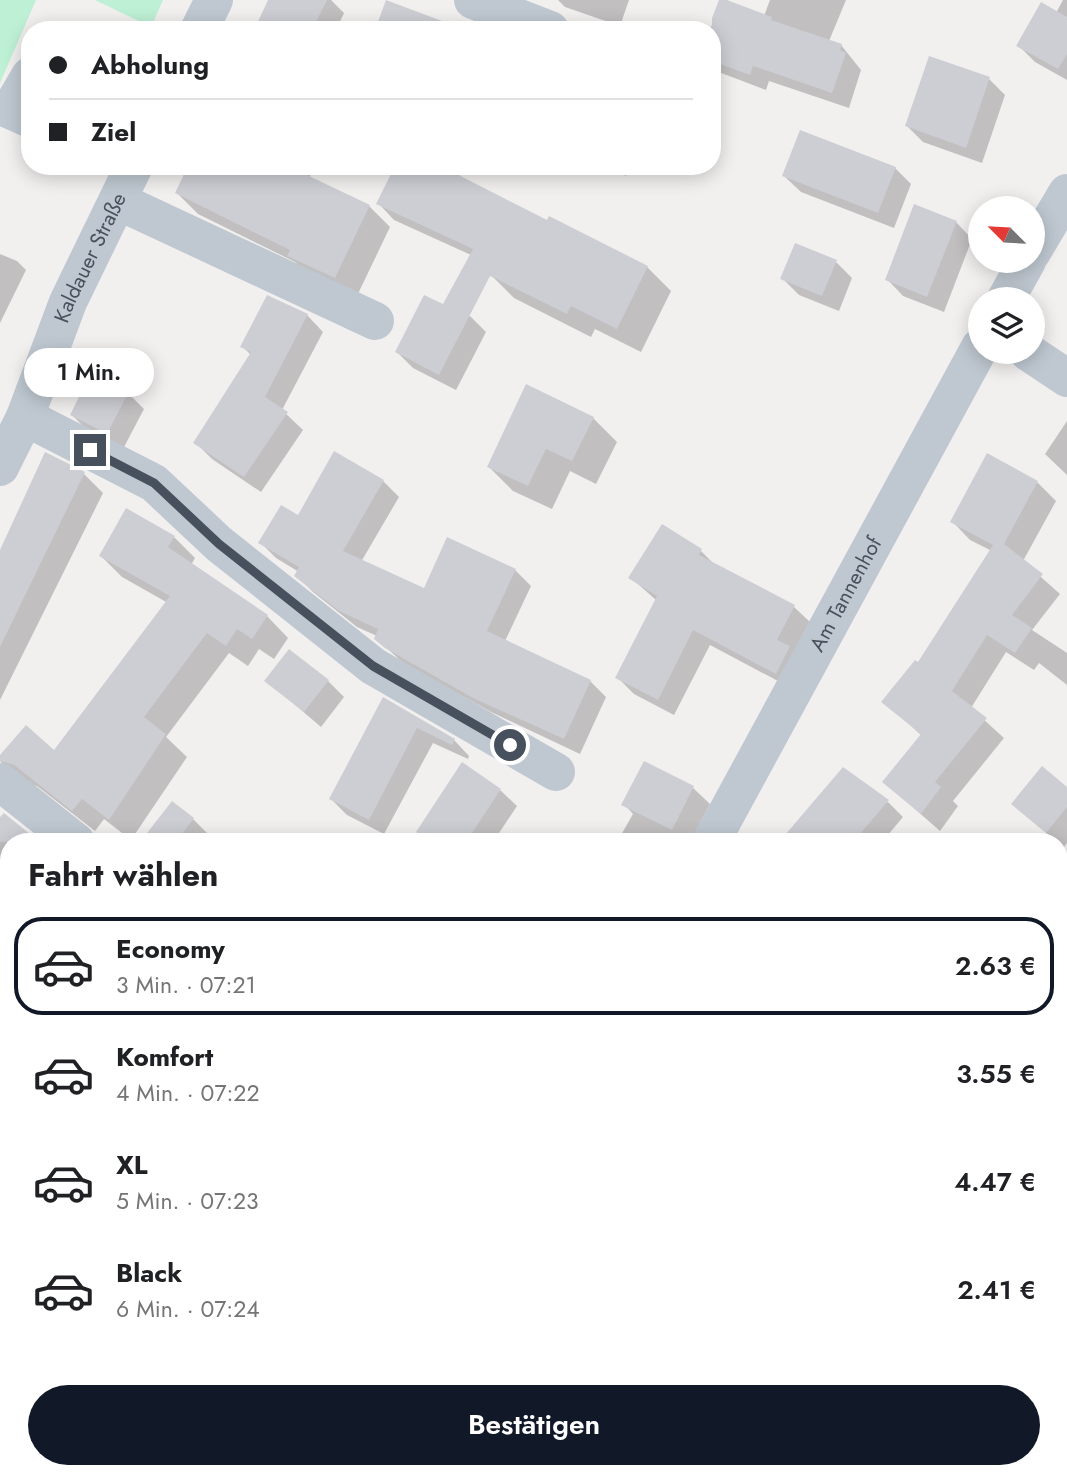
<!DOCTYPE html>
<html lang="de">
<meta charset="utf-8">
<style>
:root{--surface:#fff;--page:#f6f6f6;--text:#202124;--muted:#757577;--line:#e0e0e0;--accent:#111827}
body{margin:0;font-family:Jost,sans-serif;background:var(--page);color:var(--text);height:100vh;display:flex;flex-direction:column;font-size:26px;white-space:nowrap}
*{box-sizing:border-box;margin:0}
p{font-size:23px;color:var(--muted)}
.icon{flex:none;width:38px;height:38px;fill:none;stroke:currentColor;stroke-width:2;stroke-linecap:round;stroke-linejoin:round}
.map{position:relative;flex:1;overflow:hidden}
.panel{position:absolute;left:0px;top:833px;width:1068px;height:646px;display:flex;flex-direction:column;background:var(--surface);border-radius:28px 28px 0 0;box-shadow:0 4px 18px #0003}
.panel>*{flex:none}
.banner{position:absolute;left:21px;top:21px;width:700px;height:154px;border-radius:28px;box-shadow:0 4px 18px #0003;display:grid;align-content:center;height:154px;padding:0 28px;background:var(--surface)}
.needle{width:46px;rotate:294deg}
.controls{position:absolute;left:968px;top:196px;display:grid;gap:14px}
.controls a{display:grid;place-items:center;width:77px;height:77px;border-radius:50%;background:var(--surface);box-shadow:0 4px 18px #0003;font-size:35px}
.end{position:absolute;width:32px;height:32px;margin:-16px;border:9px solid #47515d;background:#fff;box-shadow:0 0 0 4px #fff}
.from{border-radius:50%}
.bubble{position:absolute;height:49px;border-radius:24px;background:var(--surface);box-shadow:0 4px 18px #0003;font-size:23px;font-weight:600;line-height:49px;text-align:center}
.banner b{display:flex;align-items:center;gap:24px;height:66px;font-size:26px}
.banner b+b{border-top:2px solid var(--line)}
.banner i{width:18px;height:18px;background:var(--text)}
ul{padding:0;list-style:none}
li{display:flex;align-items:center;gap:21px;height:98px;margin:0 14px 10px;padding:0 14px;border:4px solid transparent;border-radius:28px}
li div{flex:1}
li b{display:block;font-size:26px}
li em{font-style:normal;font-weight:600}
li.selected{border-color:var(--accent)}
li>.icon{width:63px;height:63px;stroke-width:1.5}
h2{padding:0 28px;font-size:32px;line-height:84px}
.button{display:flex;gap:14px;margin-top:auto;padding:14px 28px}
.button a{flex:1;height:80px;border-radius:42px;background:var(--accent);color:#fff;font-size:28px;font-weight:600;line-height:80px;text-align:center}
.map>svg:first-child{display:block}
</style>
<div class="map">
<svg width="1067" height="1478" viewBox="0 0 1067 1478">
<rect width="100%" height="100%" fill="#f2efef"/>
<path fill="#bdf0d5" d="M0 0H36L0 83Z
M95 0H163L151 27Z"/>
<path fill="#0003" fill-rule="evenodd" d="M270 0H331L344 13 336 30H307L284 21 268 5ZM285 11 324 26 323 29 285 15Z
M558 0H629L620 26 565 7Z
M721 0 764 16 770 0H846L829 41 841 45 861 70 849 108 769 81 766 90 716 71 712 67V30H710Z
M1063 0H1067V80L1035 62 1019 46 1056 13Z
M989 79 1005 95 982 163 923 142 907 126Z
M190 166H315L309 178 369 206 390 227 356 298 310 276 295 262 198 214 177 193Z
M436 166 482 260 394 220 378 203Z
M608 166H631L626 176Z
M895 168 911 184 894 228 801 192 784 176Z
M956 222 972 239 944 312 903 296 887 279Z
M0 254 17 261 26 270 0 323Z
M836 262 852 278 839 311 799 295 783 279Z
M647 267 671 291 641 352 595 329 591 337 514 298 490 274Z
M307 315 323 332 282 410 303 430 261 492 212 459 196 443 251 355 242 346Z
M470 316 486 332 456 390 413 368 397 352Z
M128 393 144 409 123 449 88 431 72 415Z
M593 418 617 442 596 484 570 471 552 509 513 491 489 467Z
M1067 421V475L1045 454Z
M46 454 84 474 103 493 0 700V555Z
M383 481 399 497 361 562 425 591 515 570 531 586 505 641 590 681 606 697 580 754 491 712 403 663 376 638 377 636 357 627 313 592 297 576 299 572 276 558 260 542 298 517Z
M1037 482 1056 501 1023 561 1060 594 1032 630 1067 653V685L1039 663 1034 670 1006 652 971 708 1004 738 953 801 958 806 940 831 884 782 922 736 884 701 918 665 992 551 970 540 952 521Z
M174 537 195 558 191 565 267 616 288 638 274 659 259 649 248 666 229 653 166 737 187 757 131 840 104 819 95 831 37 786 19 781 0 761V758L54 753 168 603 122 577 101 556Z
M701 551 715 565 794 607 811 623 793 689 710 645 674 715 634 694 618 678 656 600 630 577Z
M267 681H328L344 697 321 727Z
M384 699 454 740 469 756 468 759 433 743 384 834 347 815 331 799Z
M645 763 693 788 710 804 690 842H617L633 814 624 804Z
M463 765 500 790 517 806 493 842H428L418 831Z
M1067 789V843L1063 848 1014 804Z
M888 802 903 817 882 842H782Z
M193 819 216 842H142Z
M0 820 9 842V915L0 907Z
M1059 887 1067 894V947L1059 957Z
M1067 1009V1127L1059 1138V1013L1061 1016Z
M0 1125 9 1133V1220L0 1238Z
M0 1304 9 1308V1367L0 1363Z
M1059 1362 1067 1369V1451L1063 1448 1059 1454Z
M182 1470H322L318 1478H198Z
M413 1470H486L480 1478H406Z
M718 1470H753L746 1478H728Z
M791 1470H906L899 1478H784Z
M975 1470H1047L1041 1478H986Z"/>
<path fill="#ccced4" d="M268 0H327L312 30H254Z
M386 0 458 27 457 30H375Z
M719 0H727L772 17 771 20 842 44 840 50 846 53 832 93 753 66 750 75 712 61V18Z
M1041 2 1067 17V54L1058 69 1016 46Z
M929 56 990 77 966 148 905 126Z
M800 130 896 167 878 213 782 176Z
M188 166H288L370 205 335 278 287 256 290 250 175 193Z
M395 166H441L547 220 549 216 648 266 617 329 571 306 567 314 490 276 439 375 395 352 424 295 443 304 473 249 376 204Z
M914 204 957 221 927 297 885 280Z
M795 243 837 260 822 296 780 279Z
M267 295 308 314 265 397 288 412 244 477 193 443 251 352 240 347Z
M91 373 129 391 107 434 70 415Z
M526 384 594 417 572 461 546 449 528 486 487 467Z
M334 451 384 480 343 551 424 588 447 537 516 569 487 631 591 680 564 739 473 698 385 648 374 639 378 629 339 611 294 576 299 567 258 543 281 505 298 515Z
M45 452 85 472 0 647V550Z
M987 453 1038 481 1004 544 1043 574 1012 615 1032 628 1015 653 987 635 952 691 987 718 935 782 941 787 921 814 882 782 921 734 881 702 915 660 918 662 993 545 950 522Z
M126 508 175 536 168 547 268 615 252 639 237 629 226 646 207 633 144 717 166 734 109 820 82 799 72 811 14 765 0 761V755L26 725 54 750 170 596 99 556Z
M662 524 702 549 699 555 795 605 777 640 790 646 776 674 693 630 658 700 615 678 657 596 628 578Z
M289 649 329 680 304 712 264 681Z
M383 697 455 739 452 745 417 728 369 820 329 799Z
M644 761 694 786 672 830 621 805Z
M462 762 501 789 466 842H431L416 832Z
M1042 766 1067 787V807L1046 833 1011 804Z
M843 767 889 800 853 842H779Z
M172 801 194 818 176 842H140Z
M4 813 40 842H0V817Z"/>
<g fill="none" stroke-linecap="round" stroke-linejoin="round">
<g stroke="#bfc8d1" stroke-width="38">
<path d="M473 0 550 30"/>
<path d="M199 30 214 0"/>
<path d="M30 76 10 110 30 119"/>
<path d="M118 201 375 321"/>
<path d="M1032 252 1067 193"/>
<path d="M1006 299 1027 261"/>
<path d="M1028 352 1067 378"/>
<path d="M25 417 154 483 219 544 373 666 556 772"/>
<path id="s1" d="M0 467 25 417 68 302 134 166"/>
<path d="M0 782 76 842"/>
<path id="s2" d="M711 842 980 347"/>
<path d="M0 1427 9 1431"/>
<path d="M90 1470 107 1478"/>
<path d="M353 1478 357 1470"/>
</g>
</g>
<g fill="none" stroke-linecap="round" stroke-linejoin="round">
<path stroke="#47515d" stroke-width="9" d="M90 450 154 483 219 544 373 666 510 745"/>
</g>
<g text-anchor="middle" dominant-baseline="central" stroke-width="5" stroke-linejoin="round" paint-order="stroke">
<g font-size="21" fill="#47515d" stroke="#fff">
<text stroke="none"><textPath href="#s1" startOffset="228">Kaldauer Straße</textPath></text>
<text stroke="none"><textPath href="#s2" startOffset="282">Am Tannenhof</textPath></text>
</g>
</g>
</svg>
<div class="controls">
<a><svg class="needle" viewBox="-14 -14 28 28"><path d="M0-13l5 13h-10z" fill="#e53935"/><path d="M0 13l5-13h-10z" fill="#757577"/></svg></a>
<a><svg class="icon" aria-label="layers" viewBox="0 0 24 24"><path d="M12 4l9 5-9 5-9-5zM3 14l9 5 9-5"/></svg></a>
</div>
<i class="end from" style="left:510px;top:745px"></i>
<i class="end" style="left:90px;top:450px"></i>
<div class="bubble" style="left:24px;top:348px;width:130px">1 Min.</div>
<div class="banner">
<b><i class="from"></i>Abholung</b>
<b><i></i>Ziel</b>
</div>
<section class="panel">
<h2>Fahrt wählen</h2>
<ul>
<li class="selected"><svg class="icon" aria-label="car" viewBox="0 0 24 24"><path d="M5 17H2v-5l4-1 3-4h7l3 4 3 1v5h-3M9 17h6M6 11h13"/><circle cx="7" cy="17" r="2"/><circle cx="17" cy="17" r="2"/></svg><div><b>Economy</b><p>3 Min. · 07:21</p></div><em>2.63 €</em></li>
<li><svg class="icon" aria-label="car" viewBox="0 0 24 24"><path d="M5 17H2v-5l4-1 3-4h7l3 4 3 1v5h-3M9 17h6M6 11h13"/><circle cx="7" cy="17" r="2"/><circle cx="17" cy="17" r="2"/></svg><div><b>Komfort</b><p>4 Min. · 07:22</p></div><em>3.55 €</em></li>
<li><svg class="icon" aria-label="car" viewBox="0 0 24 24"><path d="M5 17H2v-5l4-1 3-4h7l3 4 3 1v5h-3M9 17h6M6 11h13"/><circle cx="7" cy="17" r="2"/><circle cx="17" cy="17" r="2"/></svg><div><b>XL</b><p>5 Min. · 07:23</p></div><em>4.47 €</em></li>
<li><svg class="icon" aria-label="car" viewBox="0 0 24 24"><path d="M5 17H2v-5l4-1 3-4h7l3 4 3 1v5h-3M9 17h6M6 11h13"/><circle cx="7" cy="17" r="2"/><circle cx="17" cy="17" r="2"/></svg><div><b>Black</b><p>6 Min. · 07:24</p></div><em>2.41 €</em></li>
</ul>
<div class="button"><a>Bestätigen</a></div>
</section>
</div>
